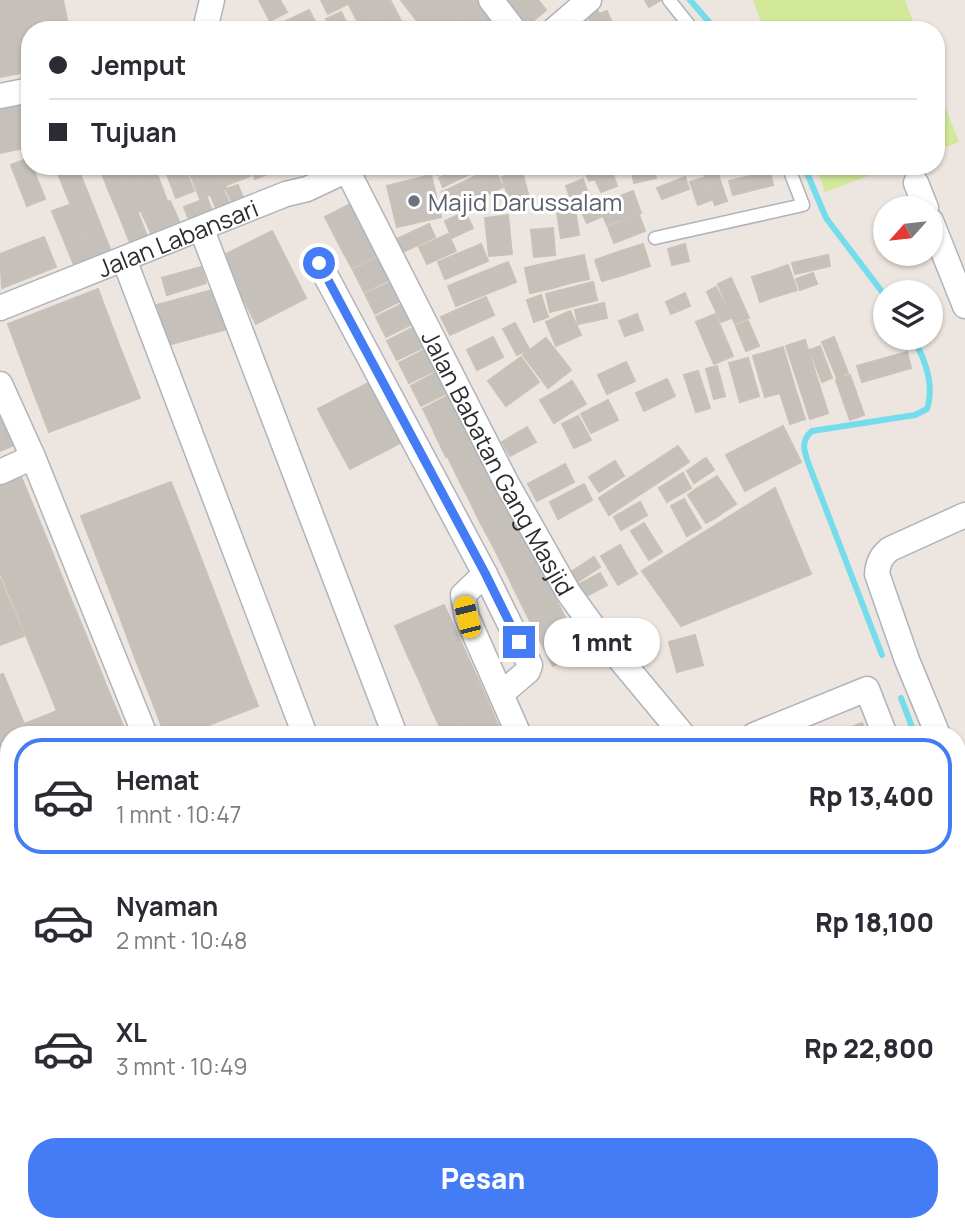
<!DOCTYPE html>
<html lang="id">
<meta charset="utf-8">
<style>
:root{--surface:#fff;--page:#f2f2f3;--text:#2b2b33;--muted:#7c7c81;--line:#e1e1e2;--accent:#447cf5}
body{margin:0;font-family:Manrope,sans-serif;background:var(--page);color:var(--text);height:100vh;display:flex;flex-direction:column;font-size:26px;white-space:nowrap}
*{box-sizing:border-box;margin:0}
p{font-size:23px;color:var(--muted)}
.icon{flex:none;width:38px;height:38px;fill:none;stroke:currentColor;stroke-width:2;stroke-linecap:round;stroke-linejoin:round}
.map{position:relative;flex:1;overflow:hidden}
.details{position:absolute;left:0px;top:726px;width:966px;height:506px;display:flex;flex-direction:column;background:var(--surface);border-radius:28px 28px 0 0;box-shadow:0 2px 5px #0004}
.details>*{flex:none}
.hud{position:absolute;left:21px;top:21px;width:924px;height:154px;border-radius:28px;box-shadow:0 2px 5px #0004;display:grid;align-content:center;height:154px;padding:0 28px;background:var(--surface)}
.needle{width:46px;rotate:243deg}
.controls{position:absolute;left:873px;top:196px;display:grid;gap:14px}
.controls a{display:grid;place-items:center;width:70px;height:70px;border-radius:50%;background:var(--surface);box-shadow:0 2px 5px #0004;font-size:35px}
.end{position:absolute;width:32px;height:32px;margin:-16px;border:9px solid #447cf5;background:#fff;box-shadow:0 0 0 4px #fff}
.from{border-radius:50%}
.bubble{position:absolute;height:49px;border-radius:24px;background:var(--surface);box-shadow:0 2px 5px #0004;font-size:23px;font-weight:800;line-height:49px;text-align:center}
.car{position:absolute;width:21px;height:42px;margin:-21px -10px;border-radius:9px;box-shadow:0 0 5px 2px #0007;background:linear-gradient(#f5c518 24%,#345 0 40%,#f5c518 0 76%,#345 0 86%,#f5c518 0)}
.hud b{display:flex;align-items:center;gap:24px;height:66px;font-size:26px}
.hud b+b{border-top:2px solid var(--line)}
.hud i{width:18px;height:18px;background:var(--text)}
ul{padding:12px 0 0;list-style:none}
li{display:flex;align-items:center;gap:21px;height:116px;margin:0 14px 10px;padding:0 14px;border:4px solid transparent;border-radius:28px}
li div{flex:1}
li b{display:block;font-size:26px}
li em{font-style:normal;font-weight:800}
li.active{border-color:var(--accent)}
li>.icon{width:63px;height:63px;stroke-width:1.5}
.button{display:flex;gap:14px;margin-top:auto;padding:14px 28px}
.button a{flex:1;height:80px;border-radius:28px;background:var(--accent);color:#fff;font-size:28px;font-weight:800;line-height:80px;text-align:center}
.map>svg:first-child{display:block}
</style>
<div class="map">
<svg width="965" height="1231" viewBox="0 0 965 1231">
<rect width="100%" height="100%" fill="#ede5df"/>
<path fill="#d1e999" d="M753 0H905L916 30H764Z
M936 83 959 142 936 150Z
M816 166H894L825 192Z"/>
<g fill="none" stroke-linecap="round" stroke-linejoin="round">
<path stroke="#75dcec" stroke-width="6" d="M690 0 716 30
M804 166 826 218 886 297
M882 655 809 465C804 451 800 441 812 431L915 415 927 409C935 385 925 359 913 338
M901 698 915 735
M957 841 965 861"/>
</g>
<path fill="#c6c0ba" stroke="#c9c1b8" stroke-width="2" d="M0 0H13L21 41 0 45Z
M13 0H37L43 30H30V39L21 41Z
M37 0H63L69 30H43Z
M259 0H280L287 12 270 21Z
M321 0H355L328 14Z
M358 0H390L395 9 360 26 349 5Z
M401 0H447L470 30H424Z
M447 0H484L507 30H470Z
M502 0H538L546 10 524 28Z
M645 0H661L649 7Z
M594 3 599 14 607 11 615 30H594L584 7Z
M395 9 405 29 362 30 360 26Z
M309 10 319 29 290 30 286 21Z
M341 12 350 30H331L326 19Z
M584 16 591 30H580L576 20Z
M30 39V72H27L21 41Z
M21 41 27 72 0 77V45Z
M30 103V146L29 147 21 105Z
M21 105 29 147 0 153V109Z
M29 158 30 166H32L45 199 27 206 11 165Z
M56 166H77L78 169 59 176Z
M99 166H119L125 182 108 189Z
M120 166H137L153 207 138 212Z
M137 166H154L167 201 153 207Z
M170 166H184L194 191 176 198 165 169Z
M187 166H217L226 188 200 199Z
M219 166H246L250 176 227 185Z
M250 166H271L273 172 255 179Z
M433 166H447L449 170 437 175Z
M462 166H471L474 172 443 187 439 178Z
M588 166H620L622 171 613 175 617 186 601 192 595 179 589 181 584 168Z
M631 166H654L656 178 634 183Z
M494 167 503 187 491 193 482 173Z
M78 169 89 196 70 203 59 176Z
M522 171 528 194 509 200 502 177Z
M717 171 727 201 715 205 704 175Z
M770 171 773 185 733 195 729 181Z
M482 173 491 193 464 206 455 186Z
M431 175 441 217 397 227 387 186Z
M685 177 689 189 662 199 657 188Z
M703 178 711 200 698 205 690 182Z
M583 179 587 191 570 197 566 186Z
M125 182 136 208 119 215 108 189Z
M238 185 245 203 234 207 226 189Z
M455 186 464 206 452 212 442 192Z
M224 191 231 208 218 213 211 196Z
M633 191 641 213 623 219 615 198Z
M89 196 102 229 83 236 70 203Z
M207 198 213 213 190 222 184 207Z
M615 198 623 219 607 225 598 204Z
M170 201 179 221 151 233 142 213Z
M594 202 601 217 587 223 580 208Z
M352 203 369 236 342 250 325 217Z
M69 205 90 259 74 265 52 211Z
M136 208 148 239 131 245 119 215Z
M575 209 579 235 561 238 557 212Z
M465 212 473 228 452 238 445 221Z
M508 215 512 254 489 256 485 218Z
M639 215 645 231 614 243 608 227Z
M429 224 435 237 403 252 397 239Z
M553 228 555 255 534 257 531 230Z
M102 229 112 254 93 261 83 236Z
M272 231 306 298 256 324 222 256Z
M448 234 456 251 427 264 419 247Z
M369 236 379 254 352 268 342 250Z
M44 237 56 267 30 277 18 247Z
M481 244 488 261 445 279 438 262Z
M643 244 650 266 626 274 618 252Z
M685 244 689 261 672 265 668 249Z
M18 247 30 277 2 288 0 254Z
M618 252 626 274 602 281 595 260Z
M584 255 589 279 570 283 565 259Z
M828 255 830 266 795 274 792 263Z
M380 256 391 279 364 292 353 270Z
M565 259 570 283 549 289 543 264Z
M508 262 516 282 456 306 448 286Z
M543 264 549 289 530 293 525 268Z
M788 265 797 290 777 296 768 272Z
M201 267 206 283 167 295 162 278Z
M768 272 777 296 760 302 752 277Z
M813 273 817 284 800 290 796 279Z
M731 278 749 318 735 324 718 284Z
M393 281 402 300 375 314 365 294Z
M593 282 597 300 550 312 546 294Z
M716 287 731 318 721 322 707 292Z
M98 289 119 345 29 380 8 324Z
M216 289 227 329 168 345 157 305Z
M685 293 690 306 671 314 666 302Z
M541 295 548 317 534 322 527 300Z
M486 297 494 315 450 335 441 317Z
M404 303 414 323 386 337 376 317Z
M604 303 607 318 578 324 575 310Z
M570 311 581 335 556 346 546 322Z
M637 314 643 330 625 336 619 321Z
M715 314 733 356 714 364 696 322Z
M748 321 759 346 746 351 736 326Z
M515 323 529 349 517 355 503 329Z
M416 326 426 346 397 360 387 341Z
M493 337 503 357 477 370 467 350Z
M834 337 848 373 837 378 822 342Z
M546 338 571 370 548 388 523 355Z
M805 340 828 413 810 419 786 346Z
M119 345 140 398 49 432 29 380Z
M820 346 832 378 822 382 810 350Z
M783 347 795 388 780 393 767 352Z
M428 348 438 369 409 383 399 363Z
M767 352 780 393 765 397 753 356Z
M907 352 911 368 862 382 857 366Z
M521 357 539 382 506 406 488 381Z
M748 358 759 396 740 402 729 363Z
M626 362 635 381 607 394 598 375Z
M717 366 725 396 714 399 706 369Z
M439 371 449 392 421 406 411 386Z
M698 371 710 408 696 412 684 375Z
M850 375 864 415 850 420 836 380Z
M667 379 675 396 644 411 636 393Z
M572 381 586 404 570 413 556 391Z
M370 382 386 411 333 438 318 409Z
M795 388 805 419 790 424 780 393Z
M556 391 570 413 554 423 540 400Z
M451 394 463 417 434 431 423 409Z
M608 400 618 420 591 433 581 414Z
M0 403 17 444 0 451Z
M386 411 402 442 350 469 333 438Z
M578 416 591 440 574 448 562 424Z
M463 418 475 442 446 457 434 432Z
M783 426 801 462 745 491 726 455Z
M527 427 536 442 510 456 502 442Z
M478 443 487 461 457 476 448 457Z
M678 446 689 462 609 515 599 498Z
M706 458 714 470 694 483 687 471Z
M487 461 499 486 470 501 457 476Z
M615 461 624 476 599 492 589 477Z
M565 464 574 482 537 501 528 484Z
M683 473 691 488 667 502 659 488Z
M717 476 736 504 725 511 706 483Z
M21 477 29 496 0 508V485Z
M171 482 188 525 98 560 81 516Z
M706 483 725 511 715 518 696 489Z
M584 484 592 500 558 519 550 502Z
M499 486 511 509 481 524 470 501Z
M775 488 811 574 681 626 642 571Z
M696 489 715 518 706 523 688 495Z
M29 496 48 542 0 562V508Z
M684 499 701 528 687 536 671 506Z
M640 502 647 515 621 530 614 517Z
M511 509 521 530 492 544 481 524Z
M644 523 662 552 649 560 631 531Z
M188 525 207 574 117 609 98 560Z
M521 530 534 555 505 570 492 544Z
M48 542 59 570 8 591 0 572V562Z
M620 545 637 574 618 585 601 556Z
M534 555 546 580 517 595 505 570Z
M594 557 600 567 574 584 568 574Z
M59 570 72 602 21 623 8 591Z
M600 573 607 585 583 598 576 586Z
M207 574 225 621 134 655 117 609Z
M0 578 9 600 0 603Z
M546 580 556 600 527 615 517 595Z
M9 600 24 636 0 645V603Z
M556 600 568 623 538 637 527 615Z
M72 602 85 633 34 655 21 623Z
M444 605 457 634 408 656 395 626Z
M225 621 241 663 151 698 134 655Z
M568 623 582 651 553 666 538 637Z
M85 633 98 665 47 686 34 655Z
M457 634 469 660 420 682 408 656Z
M695 635 703 665 677 672 669 642Z
M469 660 481 686 431 708 420 682Z
M241 663 258 706 183 735H165L151 698Z
M98 665 108 690 57 711 47 686Z
M3 674 24 724 0 734V675Z
M481 686 492 711 443 733 431 708Z
M108 690 127 735H67L57 711Z
M57 711 67 735H28L24 724Z
M492 711 502 735H444L443 733Z
M862 723 867 735H830Z
M24 724 28 735H9V768L0 747V734Z
M810 728 812 735H792Z
M0 747 9 768V788L0 791Z
M9 876V914L5 916 0 904V879Z
M9 925V949L2 928Z
M0 928 9 949V1002L0 1005Z
M962 975 965 982V1018L957 1021V977Z
M965 1018V1054L957 1058V1021Z
M9 1118V1167L2 1169 0 1164V1122Z
M965 1156V1176L957 1179V1159Z
M965 1176V1222L953 1226 951 1223H957V1179Z
M965 1222V1231H954L953 1226Z
M49 1223H85L88 1231H35Z
M91 1223H125L108 1231H95Z
M135 1223H155L159 1231H118Z
M187 1223H254L257 1231H191Z
M267 1223H296L276 1231H270Z
M311 1223 314 1231H292L309 1223Z
M368 1223H388L371 1230Z
M388 1223H426L429 1231H371Z
M432 1223H467L447 1231H435Z
M467 1223H489L492 1231H447Z
M518 1223H536L520 1229Z
M536 1223H564L567 1231H521L520 1229Z
M576 1223H597L579 1231Z
M607 1223H615L618 1231H590Z
M659 1223H680L661 1230Z
M833 1223H866L869 1231H816Z
M872 1223H925L928 1231H875Z"/>
<g fill="none" stroke-linecap="round" stroke-linejoin="round">
<g stroke="#afb3bc" stroke-width="15">
<path id="service" d="M669 0 693 30
M655 238 803 205 788 166"/>
</g>
<g stroke="#afb3bc" stroke-width="27">
<g id="minor">
<path d="M491 0 514 30"/>
<path d="M205 30 212 0"/>
<path d="M554 30 589 0"/>
<path d="M0 96 30 90"/>
<path id="s1" d="M345 166 507 484 568 592 594 628 683 735"/>
<path d="M916 183 926 208"/>
<path d="M931 221 965 306"/>
<path d="M202 230 395 735"/>
<path d="M124 259 305 735"/>
<path d="M319 263 485 574 530 665 528 671 501 694"/>
<path id="s2" d="M0 308 286 194 307 189 356 166"/>
<path d="M0 384 33 457 145 735"/>
<path d="M0 472 33 457"/>
<path d="M485 574 463 595 467 617 519 735"/>
<path d="M754 735 867 689 885 735"/>
<path d="M938 735 907 660 877 574C878 563 881 556 890 549L965 515"/>
<path d="M957 783 965 803"/>
<path d="M0 816 9 812"/>
<path d="M957 918 965 938"/>
<path d="M0 1028 9 1025"/>
<path d="M957 1125 965 1122"/>
<path d="M0 1219 5 1231"/>
<path d="M167 1223 170 1231"/>
<path d="M341 1223 345 1231"/>
<path d="M506 1223 509 1231"/>
<path d="M642 1223 645 1231"/>
<path d="M791 1223 794 1231"/>
<path d="M943 1223 946 1231"/>
<path d="M718 1231 736 1223"/>
</g>
</g>
<use href="#service" stroke="#fff" stroke-width="12"/>
<use href="#minor" stroke="#fff" stroke-width="24"/>
</g>
<g fill="none" stroke-linecap="round" stroke-linejoin="round">
<path stroke="#447cf5" stroke-width="9" d="M319 263 485 573 519 642"/>
</g>
<circle fill="#6b7280" stroke="#fff" stroke-width="2.5" cx="414" cy="201" r="7"/>
<g text-anchor="middle" dominant-baseline="central" stroke-width="6" stroke-linejoin="round" paint-order="stroke">
<g font-size="24" fill="#5b616d" stroke="#fff" text-anchor="start">
<text x="428" y="201">Majid Darussalam</text>
</g>
<g font-size="24" fill="#2c2c2c" stroke="#fff">
<text stroke="none"><textPath href="#s2" startOffset="191">Jalan Labansari</textPath></text>
<text stroke="none"><textPath href="#s1" startOffset="334">Jalan Babatan Gang Masjid</textPath></text>
</g>
</g>
</svg>
<div class="controls">
<a><svg class="needle" viewBox="-14 -14 28 28"><path d="M0-13l5 13h-10z" fill="#e53935"/><path d="M0 13l5-13h-10z" fill="#7c7c81"/></svg></a>
<a><svg class="icon" aria-label="layers" viewBox="0 0 24 24"><path d="M12 4l9 5-9 5-9-5zM3 14l9 5 9-5"/></svg></a>
</div>
<i class="end from" style="left:319px;top:263px"></i>
<i class="end" style="left:519px;top:642px"></i>
<div class="bubble" style="left:544px;top:618px;width:116px">1 mnt</div>
<i class="car" style="left:467px;top:617px;rotate:346deg"></i>
<div class="hud">
<b><i class="from"></i>Jemput</b>
<b><i></i>Tujuan</b>
</div>
<section class="details">
<ul>
<li class="active"><svg class="icon" aria-label="car" viewBox="0 0 24 24"><path d="M5 17H2v-5l4-1 3-4h7l3 4 3 1v5h-3M9 17h6M6 11h13"/><circle cx="7" cy="17" r="2"/><circle cx="17" cy="17" r="2"/></svg><div><b>Hemat</b><p>1 mnt · 10:47</p></div><em>Rp 13,400</em></li>
<li><svg class="icon" aria-label="car" viewBox="0 0 24 24"><path d="M5 17H2v-5l4-1 3-4h7l3 4 3 1v5h-3M9 17h6M6 11h13"/><circle cx="7" cy="17" r="2"/><circle cx="17" cy="17" r="2"/></svg><div><b>Nyaman</b><p>2 mnt · 10:48</p></div><em>Rp 18,100</em></li>
<li><svg class="icon" aria-label="car" viewBox="0 0 24 24"><path d="M5 17H2v-5l4-1 3-4h7l3 4 3 1v5h-3M9 17h6M6 11h13"/><circle cx="7" cy="17" r="2"/><circle cx="17" cy="17" r="2"/></svg><div><b>XL</b><p>3 mnt · 10:49</p></div><em>Rp 22,800</em></li>
</ul>
<div class="button"><a>Pesan</a></div>
</section>
</div>
